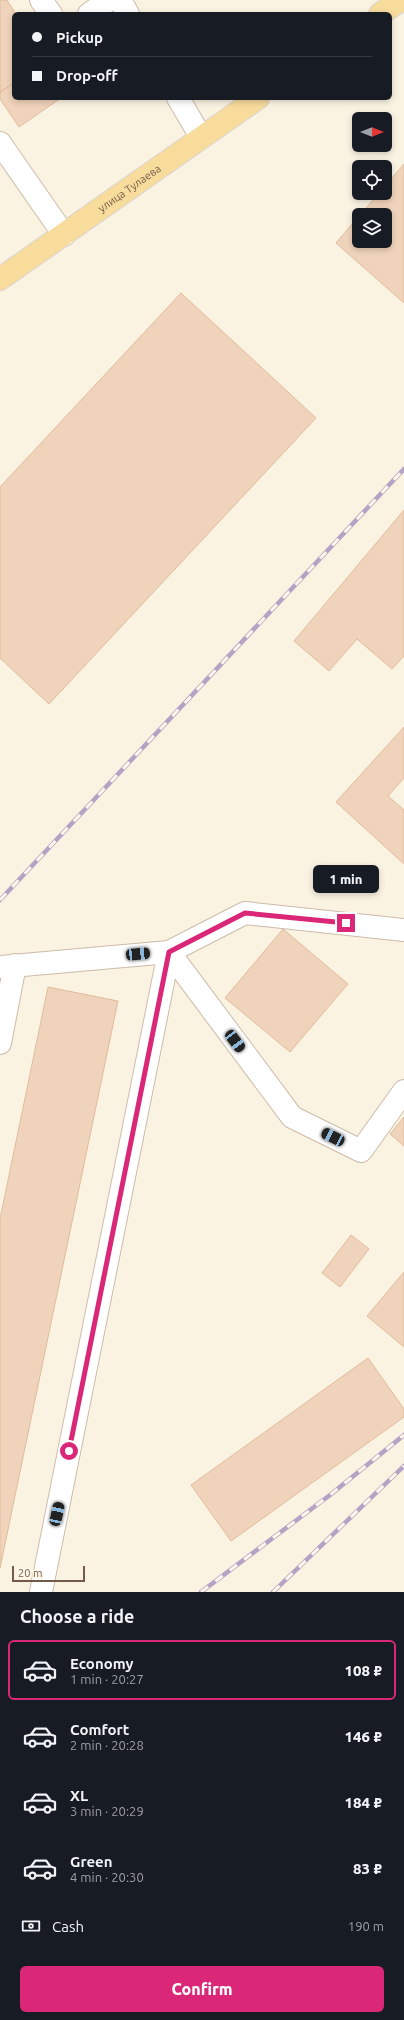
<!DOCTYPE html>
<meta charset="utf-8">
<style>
:root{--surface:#171b24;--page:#242831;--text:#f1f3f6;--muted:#9ea1a6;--line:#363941;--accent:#db2777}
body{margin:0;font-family:Ubuntu,sans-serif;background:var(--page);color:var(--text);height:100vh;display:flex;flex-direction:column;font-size:15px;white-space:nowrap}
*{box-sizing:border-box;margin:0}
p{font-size:13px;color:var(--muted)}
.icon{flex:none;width:22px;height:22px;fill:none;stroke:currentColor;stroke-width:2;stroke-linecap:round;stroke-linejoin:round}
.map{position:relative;height:1592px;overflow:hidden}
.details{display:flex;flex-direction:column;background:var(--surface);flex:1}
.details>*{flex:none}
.top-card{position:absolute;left:12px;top:12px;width:380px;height:88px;border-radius:6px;box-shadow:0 2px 6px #0003;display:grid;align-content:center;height:88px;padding:0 20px;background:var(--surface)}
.needle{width:26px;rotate:90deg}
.fabs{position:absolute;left:352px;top:112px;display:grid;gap:8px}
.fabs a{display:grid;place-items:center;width:40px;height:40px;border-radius:6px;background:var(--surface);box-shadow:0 2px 6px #0003;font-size:20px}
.scale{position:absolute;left:12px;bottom:10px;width:73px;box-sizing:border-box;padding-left:4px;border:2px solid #725b4a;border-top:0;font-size:11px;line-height:14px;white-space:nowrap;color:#725b4a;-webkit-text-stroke:3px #fef7e8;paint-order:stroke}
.end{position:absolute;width:18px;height:18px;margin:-9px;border:5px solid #db2777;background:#fff;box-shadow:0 0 0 2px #fff}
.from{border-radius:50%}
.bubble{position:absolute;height:28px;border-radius:6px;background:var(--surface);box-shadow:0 2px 6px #0003;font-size:13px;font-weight:800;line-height:28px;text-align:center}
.car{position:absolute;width:12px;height:24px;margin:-12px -6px;border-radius:5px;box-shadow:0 0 3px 1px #0007;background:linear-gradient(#222 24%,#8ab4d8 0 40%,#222 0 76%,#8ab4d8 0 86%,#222 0)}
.top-card b{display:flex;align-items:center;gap:14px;height:38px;font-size:15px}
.top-card b+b{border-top:1px solid var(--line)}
.top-card i{width:10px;height:10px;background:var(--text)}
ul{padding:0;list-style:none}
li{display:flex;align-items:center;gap:12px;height:60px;margin:0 8px 6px;padding:0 12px;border:2px solid transparent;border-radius:6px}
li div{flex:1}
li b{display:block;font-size:15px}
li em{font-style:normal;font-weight:800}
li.active{border-color:var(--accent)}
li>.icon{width:36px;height:36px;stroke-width:1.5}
h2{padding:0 20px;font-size:18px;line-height:48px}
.pay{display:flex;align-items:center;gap:10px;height:44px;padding:0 20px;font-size:15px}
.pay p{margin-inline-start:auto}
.button{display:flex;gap:8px;margin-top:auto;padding:8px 20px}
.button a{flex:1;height:46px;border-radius:6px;background:var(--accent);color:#fff;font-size:16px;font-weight:800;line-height:46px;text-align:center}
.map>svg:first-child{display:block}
</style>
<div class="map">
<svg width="404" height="1592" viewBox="0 0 404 1592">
<rect width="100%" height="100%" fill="#fbf3e2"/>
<path fill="#f0d3bb" stroke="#e2bb9c" d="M0 0H7L16 14H14V83L0 92Z
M14 83V98H61L19 127 0 99V92Z
M404 164V303L336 243 359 216V241H385V215H360L379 193H385V186Z
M181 293 316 418 49 704 0 658V487Z
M404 510V656L392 669 357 639 329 671 294 641Z
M404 727V778L388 796 404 810V864L336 802Z
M283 929 348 984 290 1052 225 998Z
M48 987 118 1001 0 1568V1219Z
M404 1117V1146L390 1134Z
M351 1235 369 1249 340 1287 322 1273Z
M404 1272V1347L367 1316Z
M368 1358 404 1409V1417L231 1541 191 1485Z"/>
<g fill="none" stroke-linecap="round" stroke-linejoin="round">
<g stroke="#ccbba9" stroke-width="24">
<path id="minor" d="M41 0 51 14
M120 0 128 14
M89 14 109 0
M178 98 201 137
M0 143 64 235
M0 967 169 952 292 1117 361 1151 404 1091
M0 1043 15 965
M41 1592 169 952 245 913 404 930"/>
</g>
<g stroke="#dad4d0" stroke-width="24">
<g id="major">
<path d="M380 14 401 0"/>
<path id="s1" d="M0 279 258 98"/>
</g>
</g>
<use href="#minor" stroke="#fff" stroke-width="22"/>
<use href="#major" stroke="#f8dc9c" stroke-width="22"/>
<g stroke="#b6a2c4" stroke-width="4.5">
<path id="rail" d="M0 900 404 469
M201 1592 330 1495 404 1435
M273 1592 404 1466"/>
</g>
<use href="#rail" stroke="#fef7e8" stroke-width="3" stroke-dasharray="9" stroke-linecap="butt"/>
</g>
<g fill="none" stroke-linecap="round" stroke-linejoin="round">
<path stroke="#db2777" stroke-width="5" d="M69 1451 169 952 245 913 346 923"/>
</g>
<g text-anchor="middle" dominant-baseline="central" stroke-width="4" stroke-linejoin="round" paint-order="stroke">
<g font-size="11" fill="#725b4a" stroke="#fef7e8">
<text stroke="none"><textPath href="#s1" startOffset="158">улица Тулаева</textPath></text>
</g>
</g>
</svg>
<div class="fabs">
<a><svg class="needle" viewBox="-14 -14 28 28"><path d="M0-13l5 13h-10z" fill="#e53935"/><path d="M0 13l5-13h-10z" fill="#9ea1a6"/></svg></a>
<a><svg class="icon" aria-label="locate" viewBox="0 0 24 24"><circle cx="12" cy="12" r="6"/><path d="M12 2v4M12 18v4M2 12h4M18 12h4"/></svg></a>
<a><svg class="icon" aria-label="layers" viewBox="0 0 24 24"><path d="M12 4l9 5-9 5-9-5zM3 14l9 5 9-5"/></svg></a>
</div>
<div class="scale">20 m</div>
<i class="end from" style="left:69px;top:1451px"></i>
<i class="end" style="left:346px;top:923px"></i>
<div class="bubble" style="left:313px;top:865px;width:66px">1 min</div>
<i class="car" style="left:138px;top:954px;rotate:85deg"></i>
<i class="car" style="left:235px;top:1041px;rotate:143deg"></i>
<i class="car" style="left:333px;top:1137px;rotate:296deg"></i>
<i class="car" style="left:57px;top:1514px;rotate:12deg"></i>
<div class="top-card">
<b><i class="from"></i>Pickup</b>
<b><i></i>Drop-off</b>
</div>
</div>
<section class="details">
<h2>Choose a ride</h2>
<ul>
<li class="active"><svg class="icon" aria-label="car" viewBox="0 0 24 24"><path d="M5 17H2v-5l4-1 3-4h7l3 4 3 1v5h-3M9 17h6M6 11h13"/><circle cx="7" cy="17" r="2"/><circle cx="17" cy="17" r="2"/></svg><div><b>Economy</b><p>1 min · 20:27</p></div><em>108 ₽</em></li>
<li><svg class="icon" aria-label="car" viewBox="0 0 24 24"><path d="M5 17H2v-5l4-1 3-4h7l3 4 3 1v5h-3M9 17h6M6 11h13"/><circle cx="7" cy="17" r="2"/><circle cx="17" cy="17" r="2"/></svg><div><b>Comfort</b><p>2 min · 20:28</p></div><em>146 ₽</em></li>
<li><svg class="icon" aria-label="car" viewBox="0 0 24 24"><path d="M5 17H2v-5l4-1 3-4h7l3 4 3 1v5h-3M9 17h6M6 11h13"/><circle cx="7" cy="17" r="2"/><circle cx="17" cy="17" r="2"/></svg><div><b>XL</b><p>3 min · 20:29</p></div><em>184 ₽</em></li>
<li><svg class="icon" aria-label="car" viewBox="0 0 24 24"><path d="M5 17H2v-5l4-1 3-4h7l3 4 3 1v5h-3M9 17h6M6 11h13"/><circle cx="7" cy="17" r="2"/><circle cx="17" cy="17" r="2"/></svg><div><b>Green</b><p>4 min · 20:30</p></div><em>83 ₽</em></li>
</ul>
<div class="pay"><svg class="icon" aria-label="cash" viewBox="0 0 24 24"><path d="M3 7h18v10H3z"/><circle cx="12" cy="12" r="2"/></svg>Cash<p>190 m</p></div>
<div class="button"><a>Confirm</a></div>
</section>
